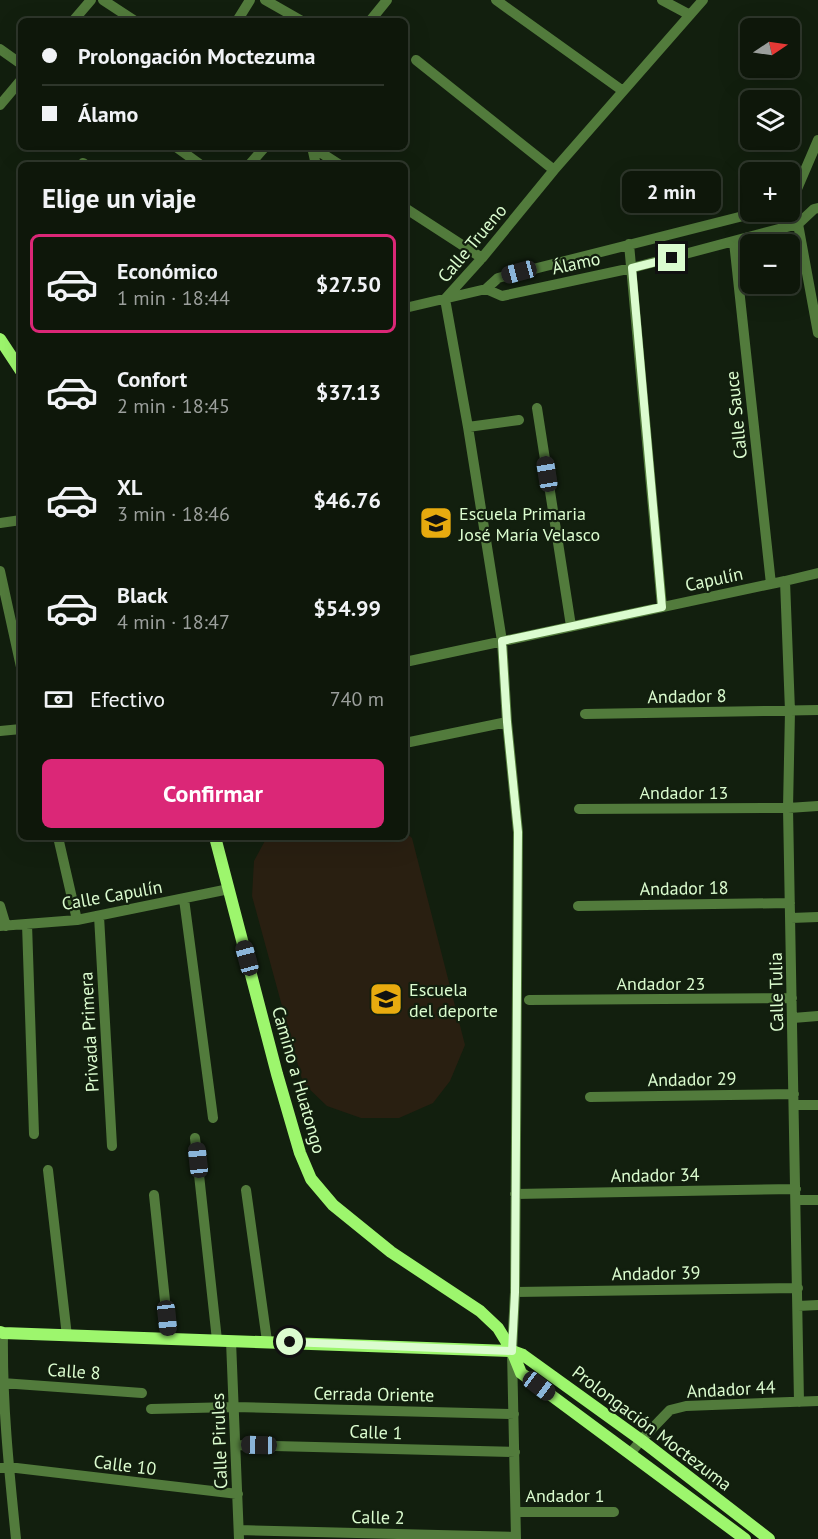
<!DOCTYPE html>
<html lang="es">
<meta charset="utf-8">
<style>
:root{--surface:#0e170a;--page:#1c2418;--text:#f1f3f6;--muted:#9b9f9c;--line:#2e362b;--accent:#db2777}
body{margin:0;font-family:"PT Sans",sans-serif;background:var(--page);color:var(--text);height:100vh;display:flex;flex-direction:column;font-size:22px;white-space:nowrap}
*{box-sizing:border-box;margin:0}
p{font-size:20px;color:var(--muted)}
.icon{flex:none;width:33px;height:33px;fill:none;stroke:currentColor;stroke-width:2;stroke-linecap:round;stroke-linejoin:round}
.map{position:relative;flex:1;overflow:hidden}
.details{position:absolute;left:18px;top:162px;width:390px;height:678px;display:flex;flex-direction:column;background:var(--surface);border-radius:9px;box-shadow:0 6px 24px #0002,0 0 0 2px var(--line)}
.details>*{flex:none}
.top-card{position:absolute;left:18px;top:18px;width:390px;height:132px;border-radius:9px;box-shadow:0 6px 24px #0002,0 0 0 2px var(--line);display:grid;align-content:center;height:132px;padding:0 24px;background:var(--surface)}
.needle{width:39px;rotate:77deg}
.buttons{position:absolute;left:740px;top:18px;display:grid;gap:12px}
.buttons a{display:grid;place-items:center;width:60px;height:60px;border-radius:9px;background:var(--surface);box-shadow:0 6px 24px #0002,0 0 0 2px var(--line);font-size:30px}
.end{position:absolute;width:27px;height:27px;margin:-14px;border:8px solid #dbfccf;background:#111;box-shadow:0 0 0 3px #111}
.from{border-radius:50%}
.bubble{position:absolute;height:42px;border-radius:9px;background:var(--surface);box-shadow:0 6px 24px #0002,0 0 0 2px var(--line);font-size:20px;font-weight:600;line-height:42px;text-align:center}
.car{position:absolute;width:18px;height:36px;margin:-18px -9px;border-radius:8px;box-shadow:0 0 4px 2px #0007;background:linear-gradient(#222 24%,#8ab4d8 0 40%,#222 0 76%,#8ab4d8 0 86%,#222 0)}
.top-card b{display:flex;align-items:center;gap:21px;height:57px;font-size:22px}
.top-card b+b{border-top:2px solid var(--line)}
.top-card i{width:15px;height:15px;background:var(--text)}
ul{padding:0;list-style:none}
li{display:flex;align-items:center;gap:18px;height:99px;margin:0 12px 9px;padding:0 12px;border:3px solid transparent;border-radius:9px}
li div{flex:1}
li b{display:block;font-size:22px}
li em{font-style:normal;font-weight:600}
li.active{border-color:var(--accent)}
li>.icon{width:54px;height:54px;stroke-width:1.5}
h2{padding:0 24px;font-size:27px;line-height:72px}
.pay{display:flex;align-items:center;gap:15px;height:66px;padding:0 24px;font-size:22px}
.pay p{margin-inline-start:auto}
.button{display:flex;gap:12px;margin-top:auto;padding:12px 24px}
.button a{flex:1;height:69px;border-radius:9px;background:var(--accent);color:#fff;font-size:24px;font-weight:600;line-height:69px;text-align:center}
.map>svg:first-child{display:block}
</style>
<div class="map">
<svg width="818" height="1539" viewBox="0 0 818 1539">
<rect width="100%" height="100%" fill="#121f0e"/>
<path fill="#291f11" d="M405 832 412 838 465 1045 450 1081 433 1103 399 1118H361L327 1106 303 1083 252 896 254 861 267 837H405Z"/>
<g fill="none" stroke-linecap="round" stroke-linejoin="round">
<path stroke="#527b3c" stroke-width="10" d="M103 0 135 21
M265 0 302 21
M496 0 623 91
M662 0 690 15
M73 21 91 0
M237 21 250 0
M370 21 387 0
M0 49 21 64
M416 60 554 170
M0 105 21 80
M176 147 201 165
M312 147 340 165
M312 147 316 165
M83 163 86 165
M249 165 265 147
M791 203 798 224 818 333
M791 203 818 140
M405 208 482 258
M734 242 771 584
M629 244 662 607
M486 289 498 278 759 212
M405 308 486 289 502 296 632 268 798 224 814 209 818 208
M537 408 571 626
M468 427 519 420
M0 523 21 520
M0 571 21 667
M785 581 790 711 788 808 799 1402
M405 662 785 581 818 573
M585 714 818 710
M0 731 21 729
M405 743 507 722
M579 809 788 808 818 806
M58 837 77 920
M184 899 213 1118
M0 906 6 926
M578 906 790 903
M99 916 112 1146
M791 918 818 917
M27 924 34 1134
M0 926 77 920 229 889
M529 1000 792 998
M793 1018 818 1016
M590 1097 794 1094
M794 1105H818
M195 1138 217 1340
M48 1170 67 1336
M246 1190 267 1341
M515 1194 796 1189
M154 1195 169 1339
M796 1200H818
M515 1292 798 1288
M798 1306 818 1305
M3 1333C2 1402 9 1470 16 1539
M231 1341 239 1539
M2 1383 142 1393
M151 1409 234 1407 514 1414
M236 1445 515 1452
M630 1454 641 1440 670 1410 686 1406 818 1401
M0 1468 8 1467 238 1494
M516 1512H614
M239 1530 516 1537
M516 1539 512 1351 515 1292 518 832 507 722 502 641 468 427 445 299 482 258 554 170 703 0"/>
<path stroke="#9df66d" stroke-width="12" d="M0 339 21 371
M215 837 277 1074 300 1153 311 1179 333 1205 391 1252 480 1311 498 1328 512 1351 521 1373 745 1539
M0 1332 3 1333 512 1351 523 1355 641 1440 769 1539"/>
</g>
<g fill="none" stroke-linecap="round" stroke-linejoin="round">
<path stroke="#dbfccf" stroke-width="8" d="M290 1342 512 1351 515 1292 518 832 507 722 502 641 662 607 632 268 672 258"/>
</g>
<defs>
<g id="school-square" transform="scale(1.725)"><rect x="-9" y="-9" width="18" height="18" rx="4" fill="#e8ab0f" stroke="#121f0e"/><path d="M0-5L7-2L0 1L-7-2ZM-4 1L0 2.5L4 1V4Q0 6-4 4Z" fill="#111"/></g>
</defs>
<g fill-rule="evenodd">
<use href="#school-square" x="436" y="523"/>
<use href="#school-square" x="386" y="999"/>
</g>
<g text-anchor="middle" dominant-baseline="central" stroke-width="4.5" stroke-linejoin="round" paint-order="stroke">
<g font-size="18" fill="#dbfccf" stroke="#121f0e">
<text transform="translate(472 243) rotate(-50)">Calle Trueno</text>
<text transform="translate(576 263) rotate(-12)">Álamo</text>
<text transform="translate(736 415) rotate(-96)">Calle Sauce</text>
<text transform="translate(714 579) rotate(-12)">Capulín</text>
<text transform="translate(687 696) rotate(-1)">Andador 8</text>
<text x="684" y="792">Andador 13</text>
<text transform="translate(684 888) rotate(-1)">Andador 18</text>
<text transform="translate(112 895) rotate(-10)">Calle Capulín</text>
<text x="661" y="983">Andador 23</text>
<text transform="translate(776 992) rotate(-91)">Calle Tulia</text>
<text transform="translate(89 1032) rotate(-93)">Privada Primera</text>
<text transform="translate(692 1079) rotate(-1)">Andador 29</text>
<text transform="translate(299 1080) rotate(74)">Camino a Huatongo</text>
<text transform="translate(655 1175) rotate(-1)">Andador 34</text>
<text transform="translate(656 1273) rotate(-1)">Andador 39</text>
<text transform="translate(74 1371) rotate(4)">Calle 8</text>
<text transform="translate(731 1389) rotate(-3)">Andador 44</text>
<text transform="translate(374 1394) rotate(1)">Cerrada Oriente</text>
<text transform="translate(652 1428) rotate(37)">Prolongación Moctezuma</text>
<text transform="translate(376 1432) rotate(2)">Calle 1</text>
<text transform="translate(219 1441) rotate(-92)">Calle Pirules</text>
<text transform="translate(125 1465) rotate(7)">Calle 10</text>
<text x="565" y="1495">Andador 1</text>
<text transform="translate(378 1517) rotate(1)">Calle 2</text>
</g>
<g font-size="18" fill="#dbfccf" stroke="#121f0e" text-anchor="start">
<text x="459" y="513">Escuela Primaria<tspan x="459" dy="21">José María Velasco</tspan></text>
<text x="409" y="989">Escuela<tspan x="409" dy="21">del deporte</tspan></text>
</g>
</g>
</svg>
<div class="buttons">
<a><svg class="needle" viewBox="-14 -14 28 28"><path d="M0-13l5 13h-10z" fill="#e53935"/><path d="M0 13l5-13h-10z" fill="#9b9f9c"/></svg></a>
<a><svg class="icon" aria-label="layers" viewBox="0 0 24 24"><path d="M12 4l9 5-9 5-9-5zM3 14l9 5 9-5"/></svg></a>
<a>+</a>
<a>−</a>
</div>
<i class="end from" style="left:290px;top:1342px"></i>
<i class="end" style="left:672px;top:258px"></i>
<div class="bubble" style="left:622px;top:171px;width:99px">2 min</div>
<i class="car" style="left:519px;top:272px;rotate:255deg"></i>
<i class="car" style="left:547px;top:474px;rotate:351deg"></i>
<i class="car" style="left:247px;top:958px;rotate:345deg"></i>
<i class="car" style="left:198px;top:1160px;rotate:354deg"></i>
<i class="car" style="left:167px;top:1318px;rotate:174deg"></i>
<i class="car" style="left:539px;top:1386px;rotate:127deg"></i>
<i class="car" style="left:259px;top:1445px;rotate:271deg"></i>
<div class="top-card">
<b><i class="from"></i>Prolongación Moctezuma</b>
<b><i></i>Álamo</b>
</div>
<section class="details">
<h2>Elige un viaje</h2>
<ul>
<li class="active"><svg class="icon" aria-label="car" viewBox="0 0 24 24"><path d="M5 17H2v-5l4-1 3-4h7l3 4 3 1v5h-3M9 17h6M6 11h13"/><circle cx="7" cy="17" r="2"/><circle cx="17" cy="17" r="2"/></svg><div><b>Económico</b><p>1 min · 18:44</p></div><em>$27.50</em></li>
<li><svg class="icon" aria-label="car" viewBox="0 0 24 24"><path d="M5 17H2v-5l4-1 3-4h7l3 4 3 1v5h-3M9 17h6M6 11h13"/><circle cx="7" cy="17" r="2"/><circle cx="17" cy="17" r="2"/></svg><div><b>Confort</b><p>2 min · 18:45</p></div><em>$37.13</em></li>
<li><svg class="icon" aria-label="car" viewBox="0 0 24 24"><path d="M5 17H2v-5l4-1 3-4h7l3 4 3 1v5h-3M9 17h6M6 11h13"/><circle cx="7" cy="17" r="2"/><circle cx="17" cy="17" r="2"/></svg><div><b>XL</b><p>3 min · 18:46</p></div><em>$46.76</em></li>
<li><svg class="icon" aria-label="car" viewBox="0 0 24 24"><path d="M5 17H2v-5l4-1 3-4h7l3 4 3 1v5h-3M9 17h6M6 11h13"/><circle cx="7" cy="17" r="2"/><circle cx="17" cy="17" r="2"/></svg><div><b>Black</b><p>4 min · 18:47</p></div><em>$54.99</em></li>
</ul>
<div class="pay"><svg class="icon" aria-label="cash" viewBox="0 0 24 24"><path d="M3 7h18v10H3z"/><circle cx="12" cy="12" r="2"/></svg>Efectivo<p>740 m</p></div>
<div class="button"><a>Confirmar</a></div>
</section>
</div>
